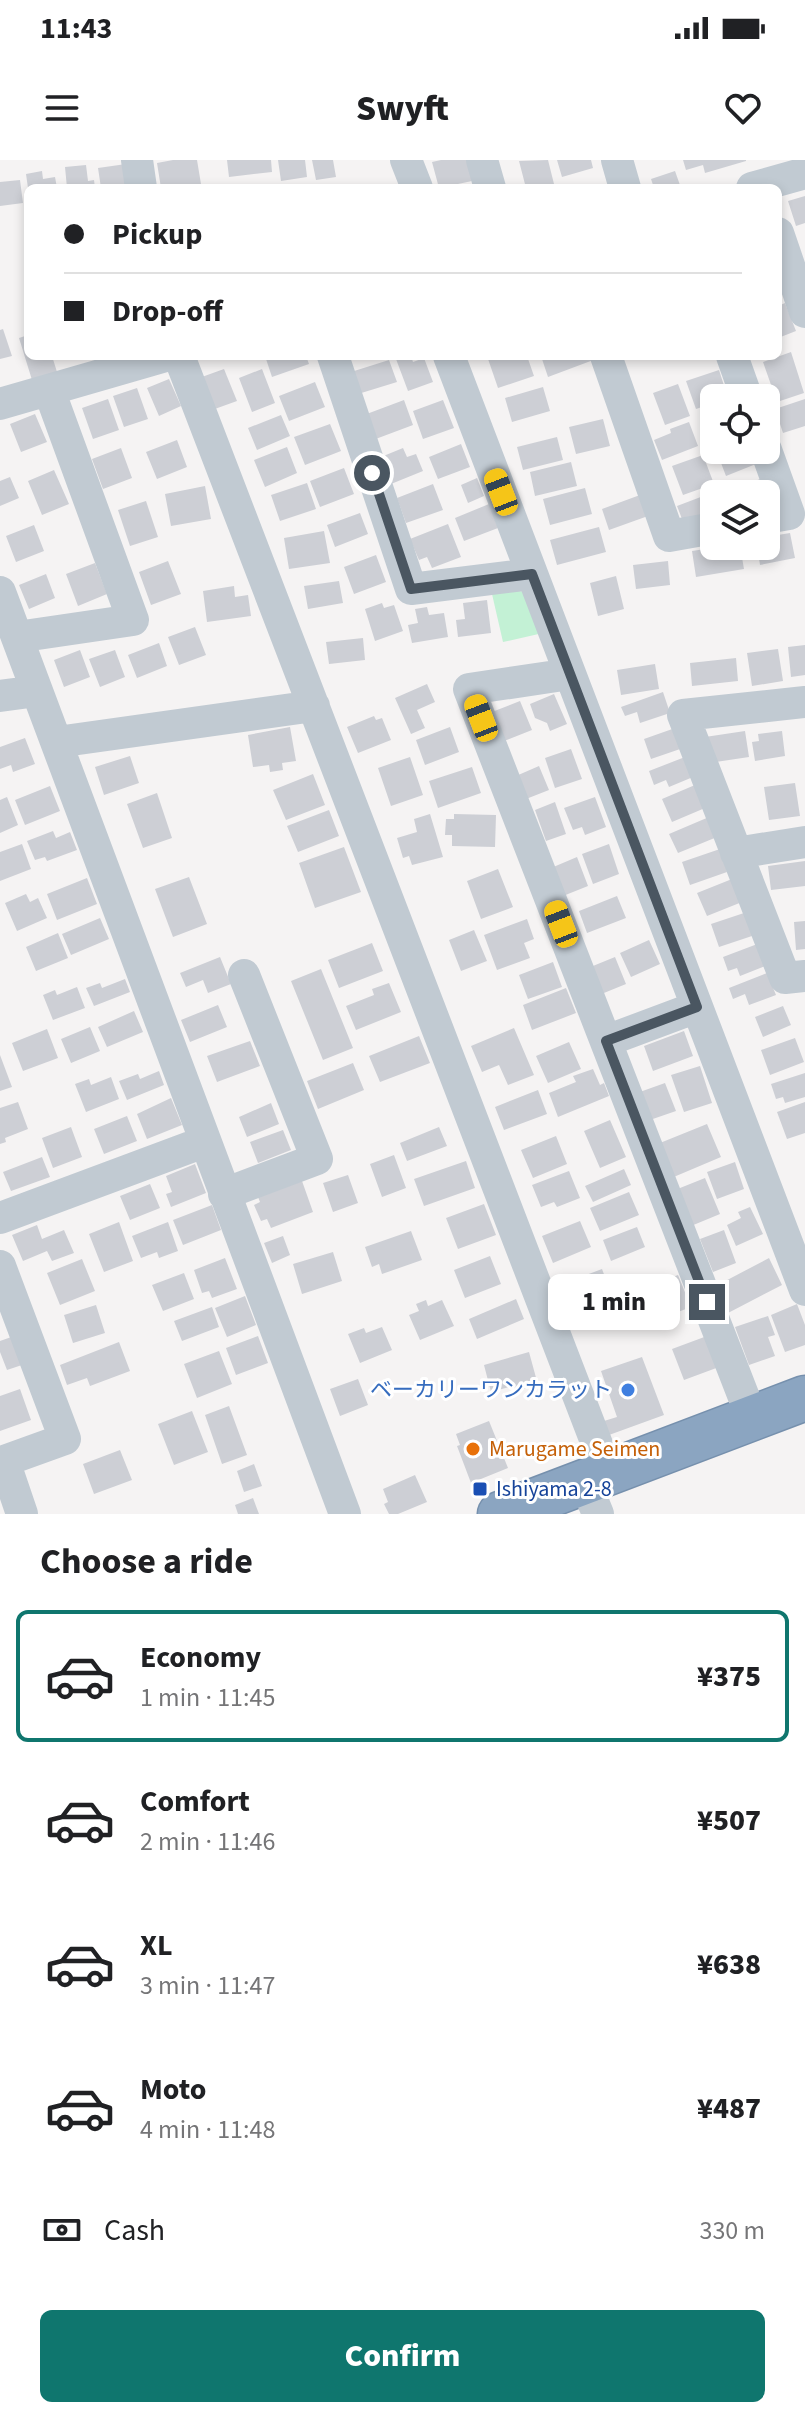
<!DOCTYPE html>
<meta charset="utf-8">
<style>
:root{--surface:#fff;--page:#f6f6f6;--text:#202124;--muted:#757577;--line:#e0e0e0;--accent:#0f766e}
body{margin:0;font-family:"Source Sans 3","Noto Sans JP",sans-serif;background:var(--page);color:var(--text);height:100vh;display:flex;flex-direction:column;font-size:30px;white-space:nowrap}
*{box-sizing:border-box;margin:0}
p{font-size:26px;color:var(--muted)}
.icon{flex:none;width:44px;height:44px;fill:none;stroke:currentColor;stroke-width:2;stroke-linecap:round;stroke-linejoin:round}
.map{position:relative;height:1354px;overflow:hidden}
.sheet{display:flex;flex-direction:column;background:var(--surface);flex:1}
.sheet>*{flex:none}
.top-card{position:absolute;left:24px;top:24px;width:758px;height:176px;border-radius:12px;box-shadow:0 4px 12px #0003;display:grid;align-content:center;height:176px;padding:0 40px;background:var(--surface)}
.controls{position:absolute;left:700px;top:224px;display:grid;gap:16px}
.controls a{display:grid;place-items:center;width:80px;height:80px;border-radius:12px;background:var(--surface);box-shadow:0 4px 12px #0003;font-size:40px}
.end{position:absolute;width:36px;height:36px;margin:-18px;border:10px solid #4a5661;background:#fff;box-shadow:0 0 0 4px #fff}
.from{border-radius:50%}
.bubble{position:absolute;height:56px;border-radius:12px;background:var(--surface);box-shadow:0 4px 12px #0003;font-size:26px;font-weight:800;line-height:56px;text-align:center}
.car{position:absolute;width:24px;height:48px;margin:-24px -12px;border-radius:10px;box-shadow:0 0 6px 2px #0007;background:linear-gradient(#f5c518 24%,#345 0 40%,#f5c518 0 76%,#345 0 86%,#f5c518 0)}
.top-card b{display:flex;align-items:center;gap:28px;height:76px;font-size:30px}
.top-card b+b{border-top:2px solid var(--line)}
.top-card i{width:20px;height:20px;background:var(--text)}
ul{padding:0;list-style:none}
li{display:flex;align-items:center;gap:24px;height:132px;margin:0 16px 12px;padding:0 24px;border:4px solid transparent;border-radius:12px}
li div{flex:1}
li b{display:block;font-size:30px}
li em{font-style:normal;font-weight:800}
li.selected{border-color:var(--accent)}
li>.icon{width:72px;height:72px;stroke-width:1.5}
h2{padding:0 40px;font-size:36px;line-height:96px}
.pay{display:flex;align-items:center;gap:20px;height:88px;padding:0 40px;font-size:30px}
.pay p{margin-inline-start:auto}
.primary-button{display:flex;gap:16px;margin-top:auto;padding:16px 40px}
.primary-button a{flex:1;height:92px;border-radius:12px;background:var(--accent);color:#fff;font-size:32px;font-weight:800;line-height:92px;text-align:center}
.status{display:flex;justify-content:space-between;align-items:center;height:56px;padding:0 40px;background:var(--surface);direction:ltr}
.status svg{height:22px;fill:currentColor}
header{display:flex;justify-content:space-between;align-items:center;height:104px;padding:0 40px;background:var(--surface);font-size:36px;font-weight:800}
.map>svg:first-child{display:block}
</style>
<div class="status"><b>11:43</b><svg viewBox="0 0 49 12"><path d="M0 12V9h3v3zM5 12V6h3v6zM10 12V3h3v9zM15 12V0h3v12zM26 1h20v11H26zM47 4h2v5h-2z"/></svg></div>
<header><svg class="icon" aria-label="menu" viewBox="0 0 24 24"><path d="M4 6h16M4 12h16M4 18h16"/></svg>Swyft<svg class="icon" aria-label="heart" viewBox="0 0 24 24"><path d="M12 20l-8-8c-3-5 5-10 8-4 3-6 11-1 8 4z"/></svg></header>
<div class="map">
<svg width="805" height="1354" viewBox="0 0 805 1354">
<rect width="100%" height="100%" fill="#f5f3f3"/>
<path fill="#c3f1d5" d="M518 431 527 432 543 473 503 482 492 434Z"/>
<path fill="#cdcfd5" d="M173 0H197L201 24 161 28 157 3Z
M227 0H271L272 12 229 17Z
M278 0H305L307 17 281 21Z
M312 0H333L336 17 316 20Z
M441 0H467L472 21 439 28 432 2Z
M548 0 555 28H526L519 1Z
M557 0H591L593 8 562 17Z
M683 0H746V1L705 13 703 5 686 10Z
M126 4 127 28H101L98 8Z
M86 5 88 21 94 20 95 28H67L65 7Z
M42 11 43 19 55 17 57 28H28L26 14Z
M675 11 681 28H654L651 19Z
M20 20 23 43 0 46V22Z
M805 36V63L796 66 788 41Z
M785 143 796 171 778 178V146Z
M3 169 12 196 0 199V170Z
M28 175V196H52L57 212 32 220 19 178Z
M791 192 804 233 777 242 763 202Z
M265 196H306L309 204 272 217Z
M404 196H411L413 202 424 198 433 222 408 231 396 199Z
M487 196H527L534 216 498 228Z
M541 196H594L596 199 548 217Z
M389 200 397 222 358 234 351 212Z
M224 209 237 241 212 250 199 218Z
M262 209 275 243 252 252 239 218Z
M719 210 728 238H714V243L696 249 686 221Z
M169 219 181 246 159 256 147 228Z
M315 222 325 247 289 261 279 236Z
M678 224 690 256 665 265 653 233Z
M543 227 550 251 512 262 505 238Z
M137 228 148 259 124 267 113 236Z
M108 239 119 270 93 279 82 248Z
M805 239V266L783 273 775 249Z
M404 240 413 265 373 280 364 255Z
M443 240 454 268 423 279 413 251Z
M35 254 47 282 21 292 10 264Z
M281 255 290 276 257 290 248 268Z
M603 259 610 286 576 294 569 267Z
M689 262 698 286 662 300 654 280 671 273 670 269Z
M330 264 341 291 305 305 294 277Z
M557 277 563 300 523 310 517 287Z
M177 280 187 307 157 319 146 292Z
M461 284 470 307 438 319 429 297Z
M287 287 297 313 265 327 254 300Z
M121 288 132 318 103 329 92 299Z
M403 288 407 297 416 294 423 311 391 324 381 297Z
M716 290H751L756 304 726 316Z
M703 295 714 324 683 335 672 306Z
M571 302 577 326 535 336 530 312Z
M344 308 354 334 320 347 310 321Z
M54 310 69 344 42 355 28 321Z
M10 317 19 338 0 346V321Z
M477 318 484 336 468 343 461 325Z
M763 318 772 341 766 344V334H732L730 330Z
M307 323 316 349 280 361 271 335Z
M433 324 443 350 406 363 397 338Z
M205 326 211 359 171 366 165 334Z
M585 328 592 354 550 365 543 339Z
M640 335 648 356 609 370 602 349Z
M706 335 713 353 684 364 677 346Z
M146 341 158 377 130 386 118 350Z
M489 344 498 368 464 381 455 358Z
M360 353 368 374 335 387 327 365Z
M448 364 461 397 432 408 427 397 419 400 410 379Z
M34 365 44 391 16 402 6 376Z
M599 367 606 392 557 405 550 380Z
M324 371 330 403 289 409 284 378Z
M790 373 795 398 760 405 757 386H766V377Z
M724 386H740L744 409 696 417 692 391Z
M376 395 386 422 354 434 344 407Z
M168 401 181 434 151 445 139 412Z
M668 401 670 425 636 429 633 405Z
M95 403 107 434 78 446 66 414Z
M46 414 55 438 29 449 19 425Z
M616 416 624 449 598 456 590 423Z
M339 421 343 443 308 449 304 426Z
M234 426 235 437 248 435 251 456 207 462 203 431Z
M487 440 491 473 458 477 456 460 465 459 463 443Z
M382 443 384 448 394 445 403 471 375 481 365 449Z
M427 447 429 455 444 453 448 477 412 483 408 465 418 463 415 449Z
M195 467 206 495 179 505 168 477Z
M363 478 365 500 329 504 326 482Z
M159 483 167 506 137 518 128 495Z
M805 485V515L791 517 788 487Z
M778 489 783 521 752 526 747 493Z
M80 490 90 517 64 527 54 500Z
M115 490 125 517 100 527 89 499Z
M736 498 738 521 692 526 690 503Z
M655 504 659 529 621 535 617 510Z
M427 524 435 542 417 550 425 568 411 574 395 538Z
M663 532 670 553 640 563 637 552 625 556 621 547Z
M554 534 567 564 550 571 547 563 535 558 530 544Z
M520 541 532 570 504 581 492 552Z
M374 556 376 560 382 558 391 580 358 593 347 567Z
M290 567 296 601 282 603 283 610 270 612 269 605 253 607 248 575Z
M450 567 459 592 425 605 416 580Z
M678 567 686 587 651 599 644 579Z
M745 571 749 597 709 603 705 577Z
M782 571 785 596 755 601 752 582 759 581 758 574Z
M25 578 35 604 13 612 11 605 0 609V587Z
M571 589 582 619 555 628 545 598Z
M130 596 139 623 104 635 95 607Z
M410 597 423 635 391 646 378 608Z
M685 597 693 617 669 627 666 620 654 625 649 611Z
M539 606 549 630 526 639 516 616Z
M472 607 481 633 438 648 429 621Z
M313 614 325 645 286 660 273 630Z
M795 623 800 656 769 660 764 627Z
M695 625 705 648 672 662 662 639Z
M50 626 60 651 25 665 15 640Z
M157 633 172 678 143 688 127 644Z
M7 637 18 665 0 673V640Z
M595 637 606 667 585 675 582 667 573 670 564 648Z
M555 642 566 674 546 681 535 650Z
M329 650 339 676 298 692 287 666Z
M430 654 443 697 412 705 409 696 403 698 397 678 417 672 414 659Z
M454 654 496 655 495 687 452 686V675H445L446 659H454Z
M709 657 717 677 678 693 669 674Z
M53 671 56 678 70 672 77 690 47 701 45 697 35 700 27 681Z
M22 684 31 709 0 721V692Z
M609 684 619 714 593 724 582 694Z
M344 687 361 732 315 748 299 703Z
M720 689 727 712 690 725 682 702Z
M577 697 588 726 563 736 551 708Z
M805 701V726L771 730 768 706Z
M498 709 513 747 481 759 467 721Z
M189 717 207 764 173 777 155 729Z
M87 718 97 744 57 760 47 734Z
M732 719 742 742 707 756 697 733Z
M26 734 30 742 38 738 47 758 17 771 5 743Z
M617 736 626 758 587 773 579 751Z
M747 752 755 775 719 787 711 764Z
M100 758 109 779 71 795 62 774Z
M527 759 534 779 524 783 530 798 497 810 484 775Z
M805 761V789L796 790 794 762Z
M474 770 487 801 461 811 449 780Z
M58 773 68 798 36 811 26 787Z
M649 780 660 804 631 817 620 793Z
M372 783 383 811 339 828 328 800Z
M760 783 768 805 740 816 737 808 728 811 723 797Z
M220 797 231 824 208 833 203 820 186 827 180 813Z
M615 797 626 824 599 835 588 808Z
M553 802 562 827 528 839 519 815Z
M321 809 353 888 323 900 291 821Z
M767 813 776 835 749 845 745 834 733 839 729 828Z
M125 819 130 832 94 846 86 828 100 823 102 828Z
M389 823 401 852 356 870 346 846 374 835 372 829Z
M77 827 85 848 53 860 43 835 55 830 57 835Z
M566 828 576 853 532 870 523 845Z
M218 845 227 867 190 882 181 860Z
M783 846 791 865 763 877 755 857Z
M134 851 143 872 107 887 98 867Z
M90 867 100 891 71 903 61 879Z
M514 868 534 915 508 925 499 905 482 912 471 886Z
M47 869 58 898 23 911 12 883Z
M684 871 693 896 653 911 644 886Z
M419 876 430 903 380 922 369 896Z
M795 878 804 902 770 915 761 890Z
M250 881 260 906 217 922 207 896Z
M569 882 581 909 548 923 536 896Z
M0 895 12 927 0 931Z
M353 903 364 930 318 949 307 921Z
M700 906 712 943 684 952 671 915Z
M593 909 600 925 604 923 609 936 558 957 549 933 576 922 573 916Z
M159 911 164 925 127 940 119 921 138 914 140 919Z
M805 913V937L785 943 783 937 776 939 771 924Z
M111 917 119 939 86 952 75 924 89 919 91 925Z
M665 923 676 951 647 961 637 933Z
M538 930 547 954 504 970 495 947Z
M171 938 182 965 147 979 137 954Z
M18 942 28 969 5 978 6 982 0 984V948Z
M805 942V973L787 979 777 952Z
M271 943 279 964 247 977 239 957Z
M127 956 137 981 104 994 94 969Z
M610 960 626 997 600 1008 584 971Z
M707 964 721 997 669 1019 655 985Z
M71 967 82 997 53 1008 42 978Z
M439 967 447 986 407 1001 400 983Z
M283 970 291 990 258 1003 250 982Z
M556 976 567 1004 533 1018 521 990Z
M394 995 406 1028 382 1037 370 1004Z
M42 997 50 1017 11 1031 3 1012Z
M466 1001 475 1028 424 1046 414 1019Z
M735 1002 744 1029 717 1039 707 1012Z
M195 1004 206 1033 171 1047 166 1034 172 1032 166 1016Z
M624 1009 631 1025 593 1042 585 1026Z
M569 1011 580 1038 557 1047 554 1042 541 1047 532 1025Z
M348 1015 358 1043 333 1052 323 1023Z
M705 1018 720 1054 691 1066 675 1030Z
M302 1021 313 1052 271 1068 267 1059 261 1061 254 1045 260 1042 258 1037Z
M150 1024 160 1048 130 1060 120 1036Z
M629 1032 639 1055 600 1071 590 1048Z
M484 1044 496 1075 458 1089 446 1058Z
M212 1045 221 1070 183 1085 173 1060Z
M750 1047 763 1074 736 1086 727 1065 741 1058 738 1052Z
M580 1061 591 1087 553 1103 542 1076Z
M119 1062 133 1101 104 1112 89 1074Z
M168 1062 178 1091 159 1098 157 1092 141 1098 132 1076Z
M37 1065 42 1079 64 1070 74 1093 52 1101 47 1091 23 1101 12 1075Z
M637 1067 645 1087 611 1101 603 1080Z
M724 1070 736 1103 713 1112 700 1079Z
M411 1071 422 1100 382 1114 379 1104 372 1107 365 1087Z
M283 1076 290 1095 272 1103 264 1083Z
M333 1092 342 1121 302 1134 293 1104Z
M490 1096 501 1124 465 1138 454 1110Z
M225 1098 237 1129 212 1138 209 1131 202 1133 194 1110Z
M769 1098 782 1125 728 1153 714 1127Z
M82 1099 95 1131 60 1145 47 1113Z
M602 1109 611 1133 574 1146 565 1123Z
M184 1113 194 1139 163 1151 152 1125Z
M678 1115 691 1147 644 1165 631 1133Z
M245 1136 256 1165 227 1177 215 1148Z
M516 1139 524 1159 477 1179 469 1159Z
M426 1140 428 1146 442 1140 454 1166 420 1180 409 1155 419 1151 416 1144Z
M797 1144 805 1165V1185L785 1192 771 1155Z
M96 1145 105 1173 73 1183 64 1155Z
M212 1147 219 1167 182 1181 174 1161Z
M768 1156 775 1175 768 1177 775 1196 749 1205 735 1167Z
M382 1167 392 1190 360 1203 348 1174 364 1168 366 1173Z
M17 1175 28 1203 7 1210 0 1192V1181Z
M258 1176 268 1203 236 1215 226 1188Z
M707 1176 719 1207 684 1220 672 1189Z
M119 1182 130 1211 90 1226 87 1218 67 1225 60 1205Z
M219 1191 232 1224 197 1238 184 1204Z
M529 1192 538 1225 515 1231 513 1226 491 1232 484 1205Z
M642 1197 664 1255 609 1275 604 1261 617 1257 601 1211Z
M358 1219 368 1245 340 1256 330 1229Z
M20 1229 31 1260 0 1271V1236Z
M229 1246 247 1295 222 1304 205 1255Z
M192 1251 208 1292 174 1305 158 1264Z
M489 1261 508 1308 471 1323 457 1286 460 1285 456 1274Z
M120 1290 132 1320 94 1334 83 1304Z
M254 1304 262 1326 244 1332 237 1311Z
M415 1315 427 1342 398 1354H389L384 1344 388 1342 383 1329Z
M253 1338 259 1354H238L235 1345Z"/>
<g fill="none" stroke-linecap="round" stroke-linejoin="round">
<g stroke="#7690ad" stroke-width="47">
<path id="highway" d="M500 1354 805 1238"/>
</g>
<path stroke="#c1cad2" stroke-width="32" d="M137 0 141 28
M406 0 417 28
M482 0 490 28
M617 0 625 28
M752 28 805 13
M778 73 805 152
M179 196 608 1313
M333 196 411 429 532 414
M449 196 805 1130
M606 196 669 376 714 368
M732 196 747 238
M0 244 166 196
M766 290 789 354 766 358
M0 432 345 1354
M17 477 133 460 49 230
M570 514 469 529 752 1258
M0 536 37 531
M805 542 683 555 785 818 805 816
M57 582 314 546
M736 693 805 682
M606 881 697 847
M224 1034 317 999 244 815
M0 1058 204 982
M0 1106 65 1279 4 1301 22 1354
M585 1322 598 1354"/>
<use href="#highway" stroke="#8ba5c1" stroke-width="44"/>
</g>
<g fill="none" stroke-linecap="round" stroke-linejoin="round">
<path stroke="#4a5661" stroke-width="10" d="M372 313 411 429 532 414 697 847 606 881 707 1142"/>
</g>
<circle fill="#3f7fe0" stroke="#fff" stroke-width="3" cx="628" cy="1230" r="8"/>
<circle fill="#e8710a" stroke="#fff" stroke-width="3" cx="473" cy="1289" r="8"/>
<rect fill="#1a4fb4" stroke="#fff" stroke-width="3" x="472" y="1321" width="16" height="16" rx="4"/>
<g text-anchor="middle" dominant-baseline="central" stroke-width="6" stroke-linejoin="round" paint-order="stroke">
<g font-size="22" fill="#366cbe" stroke="#fff" text-anchor="end">
<text x="612" y="1230">ベーカリーワンカラット</text>
</g>
<g font-size="22" fill="#c56008" stroke="#fff" text-anchor="start">
<text x="489" y="1289">Marugame Seimen</text>
</g>
<g font-size="22" fill="#164399" stroke="#fff" text-anchor="start">
<text x="496" y="1329">Ishiyama 2-8</text>
</g>
</g>
</svg>
<div class="controls">
<a><svg class="icon" aria-label="locate" viewBox="0 0 24 24"><circle cx="12" cy="12" r="6"/><path d="M12 2v4M12 18v4M2 12h4M18 12h4"/></svg></a>
<a><svg class="icon" aria-label="layers" viewBox="0 0 24 24"><path d="M12 4l9 5-9 5-9-5zM3 14l9 5 9-5"/></svg></a>
</div>
<i class="end from" style="left:372px;top:313px"></i>
<i class="end" style="left:707px;top:1142px"></i>
<div class="bubble" style="left:548px;top:1114px;width:132px">1 min</div>
<i class="car" style="left:501px;top:332px;rotate:339deg"></i>
<i class="car" style="left:481px;top:558px;rotate:339deg"></i>
<i class="car" style="left:561px;top:764px;rotate:339deg"></i>
<div class="top-card">
<b><i class="from"></i>Pickup</b>
<b><i></i>Drop-off</b>
</div>
</div>
<section class="sheet">
<h2>Choose a ride</h2>
<ul>
<li class="selected"><svg class="icon" aria-label="car" viewBox="0 0 24 24"><path d="M5 17H2v-5l4-1 3-4h7l3 4 3 1v5h-3M9 17h6M6 11h13"/><circle cx="7" cy="17" r="2"/><circle cx="17" cy="17" r="2"/></svg><div><b>Economy</b><p>1 min · 11:45</p></div><em>¥375</em></li>
<li><svg class="icon" aria-label="car" viewBox="0 0 24 24"><path d="M5 17H2v-5l4-1 3-4h7l3 4 3 1v5h-3M9 17h6M6 11h13"/><circle cx="7" cy="17" r="2"/><circle cx="17" cy="17" r="2"/></svg><div><b>Comfort</b><p>2 min · 11:46</p></div><em>¥507</em></li>
<li><svg class="icon" aria-label="car" viewBox="0 0 24 24"><path d="M5 17H2v-5l4-1 3-4h7l3 4 3 1v5h-3M9 17h6M6 11h13"/><circle cx="7" cy="17" r="2"/><circle cx="17" cy="17" r="2"/></svg><div><b>XL</b><p>3 min · 11:47</p></div><em>¥638</em></li>
<li><svg class="icon" aria-label="car" viewBox="0 0 24 24"><path d="M5 17H2v-5l4-1 3-4h7l3 4 3 1v5h-3M9 17h6M6 11h13"/><circle cx="7" cy="17" r="2"/><circle cx="17" cy="17" r="2"/></svg><div><b>Moto</b><p>4 min · 11:48</p></div><em>¥487</em></li>
</ul>
<div class="pay"><svg class="icon" aria-label="cash" viewBox="0 0 24 24"><path d="M3 7h18v10H3z"/><circle cx="12" cy="12" r="2"/></svg>Cash<p>330 m</p></div>
<div class="primary-button"><a>Confirm</a></div>
</section>
